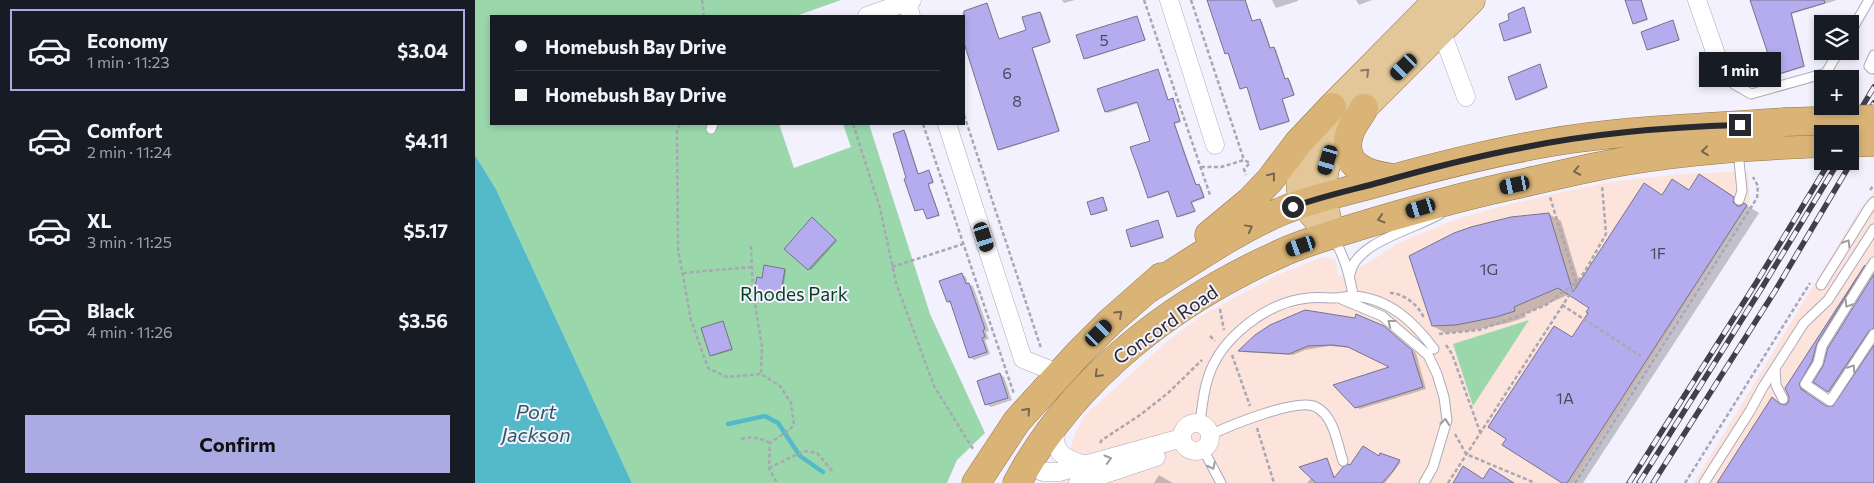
<!DOCTYPE html>
<meta charset="utf-8">
<style>
:root{--surface:#171b24;--page:#242831;--text:#f1f3f6;--muted:#9ea1a6;--line:#363941;--accent:#aaabe3}
body{margin:0;font-family:Commissioner,sans-serif;background:var(--page);color:var(--text);height:100vh;display:flex;flex-direction:column;font-size:19px;white-space:nowrap}
*{box-sizing:border-box;margin:0}
p{font-size:16px;color:var(--muted)}
.icon{flex:none;width:28px;height:28px;fill:none;stroke:currentColor;stroke-width:2;stroke-linecap:round;stroke-linejoin:round}
.map{position:relative;flex:1;overflow:hidden}
.panel{display:flex;flex-direction:column;background:var(--surface);width:475px}
.panel>*{flex:none}
.guide{position:absolute;left:15px;top:15px;width:475px;height:110px;border-radius:0px;box-shadow:0 2px 8px #0003;display:grid;align-content:center;height:110px;padding:0 25px;background:var(--surface)}
.buttons{position:absolute;left:1339px;top:15px;display:grid;gap:10px}
.buttons a{display:grid;place-items:center;width:45px;height:45px;border-radius:0px;background:var(--surface);box-shadow:0 2px 8px #0003;font-size:25px}
.end{position:absolute;width:22px;height:22px;margin:-11px;border:6px solid #28282f;background:#fff;box-shadow:0 0 0 2px #fff}
.from{border-radius:50%}
.bubble{position:absolute;height:35px;border-radius:0px;background:var(--surface);box-shadow:0 2px 8px #0003;font-size:16px;font-weight:700;line-height:35px;text-align:center}
.car{position:absolute;width:15px;height:30px;margin:-15px -8px;border-radius:6px;box-shadow:0 0 4px 1px #0007;background:linear-gradient(#222 24%,#8ab4d8 0 40%,#222 0 76%,#8ab4d8 0 86%,#222 0)}
.guide b{display:flex;align-items:center;gap:18px;height:48px;font-size:19px}
.guide b+b{border-top:1px solid var(--line)}
.guide i{width:12px;height:12px;background:var(--text)}
ul{padding:9px 0 0;list-style:none}
li{display:flex;align-items:center;gap:15px;height:82px;margin:0 10px 8px;padding:0 15px;border:2px solid transparent;border-radius:0px}
li div{flex:1}
li b{display:block;font-size:19px}
li em{font-style:normal;font-weight:700}
li.on{border-color:var(--accent)}
li>.icon{width:45px;height:45px;stroke-width:1.5}
.action{display:flex;gap:10px;margin-top:auto;padding:10px 25px}
.action a{flex:1;height:58px;border-radius:0px;background:var(--accent);color:#111;font-size:20px;font-weight:700;line-height:58px;text-align:center}
main{display:flex;flex:1;min-height:0}
.map>svg:first-child{display:block}
</style>
<main>
<section class="panel">
<ul>
<li class="on"><svg class="icon" aria-label="car" viewBox="0 0 24 24"><path d="M5 17H2v-5l4-1 3-4h7l3 4 3 1v5h-3M9 17h6M6 11h13"/><circle cx="7" cy="17" r="2"/><circle cx="17" cy="17" r="2"/></svg><div><b>Economy</b><p>1 min · 11:23</p></div><em>$3.04</em></li>
<li><svg class="icon" aria-label="car" viewBox="0 0 24 24"><path d="M5 17H2v-5l4-1 3-4h7l3 4 3 1v5h-3M9 17h6M6 11h13"/><circle cx="7" cy="17" r="2"/><circle cx="17" cy="17" r="2"/></svg><div><b>Comfort</b><p>2 min · 11:24</p></div><em>$4.11</em></li>
<li><svg class="icon" aria-label="car" viewBox="0 0 24 24"><path d="M5 17H2v-5l4-1 3-4h7l3 4 3 1v5h-3M9 17h6M6 11h13"/><circle cx="7" cy="17" r="2"/><circle cx="17" cy="17" r="2"/></svg><div><b>XL</b><p>3 min · 11:25</p></div><em>$5.17</em></li>
<li><svg class="icon" aria-label="car" viewBox="0 0 24 24"><path d="M5 17H2v-5l4-1 3-4h7l3 4 3 1v5h-3M9 17h6M6 11h13"/><circle cx="7" cy="17" r="2"/><circle cx="17" cy="17" r="2"/></svg><div><b>Black</b><p>4 min · 11:26</p></div><em>$3.56</em></li>
</ul>
<div class="action"><a>Confirm</a></div>
</section>
<div class="map">
<svg width="1399" height="483" viewBox="0 0 1399 483">
<rect width="100%" height="100%" fill="#f3f1fe"/>
<path fill="#fce3db" d="M1254 172H1273L1275 203 1097 483H585L600 434 609 416 695 339 726 316 802 275 848 257 860 259 864 276 895 262 923 243 979 220 1035 204 1087 192 1135 182 1207 174Z
M1399 192V483H1219L1384 210Z"/>
<path fill="#9ad8ac" d="M0 0H366L321 16H16V124H304L319 168 376 147 368 124H394L455 314 510 433 482 460 472 483H157L21 189 0 155Z
M1054 320 998 406 978 344Z"/>
<path fill="#54baca" d="M0 155 21 189 157 483H0Z"/>
<path fill="#0003" d="M587 0H600L589 3Z
M734 0H771L778 22 787 21 796 49H801L811 80H815L820 95 808 99 815 122 788 130 786 129 773 87 766 88 755 54H751Z
M797 0H823V1L801 8Z
M881 0H897L884 5Z
M1151 0H1167L1173 20 1161 24 1160 23Z
M1279 0H1362L1317 14 1330 67 1300 76 1299 75 1296 58Z
M512 4 525 40 553 31 565 13 567 14 576 42 558 48 585 131 526 150 524 149 489 37V17L487 13Z
M1048 9 1057 33 1032 41 1030 40 1036 21Z
M662 17 671 40 612 59 610 58Z
M1198 22 1205 40 1175 50 1173 49Z
M1064 65 1073 88 1044 100 1042 99Z
M683 71 694 101H699L706 122 700 124 722 186H726L730 198 717 203 721 212 705 217 694 192 676 198 674 197 677 142 663 103 633 113 631 112Z
M429 132 431 133 444 175 454 172 455 173 459 183 454 185 465 216 454 219 450 209 441 211 433 179Z
M1236 183 1284 213 1108 483H1089L1097 339 1114 313 1116 308 1095 294 1050 314 1051 317 1033 323 994 331 970 333 958 326 1074 214 1086 221 1105 284 1188 196 1214 191Z
M628 199 633 211 619 215 617 214Z
M339 219 362 241 336 270 334 269Z
M682 222 689 238 659 247 657 246Z
M1390 267 1395 270 1348 347 1330 388 1333 394 1352 408H1358L1399 348V483H1243L1297 398 1308 406 1314 404 1315 396 1311 388Z
M309 270 311 271 307 296 282 292 288 279Z
M487 275 491 277 493 284 498 286 514 331 511 332 514 339 510 340 515 354 499 360 495 357 477 304 473 302Z
M1399 276V336L1360 395 1340 382Z
M248 322 258 350 238 356 236 355Z
M913 330 941 353 951 389 885 409 881 407 917 368 878 348 854 346 830 350 818 355 768 352 765 351Z
M525 374 529 377 537 400 516 407 511 404Z
M906 454 926 462 910 483H832L852 459 860 478 876 467 905 457Z
M684 475 696 482 698 483H679Z"/>
<g fill="none" stroke-linecap="round" stroke-linejoin="round">
<path stroke="#54baca" stroke-width="4.5" d="M253 424 290 416 303 423 325 456 348 472"/>
</g>
<path fill="#b5acf0" stroke="#767486" d="M732 0H770L777 21 785 19 795 48 799 47 810 79 813 78 819 95 807 99 814 121 785 130 772 87 765 89 753 53 750 54Z
M1150 0H1166L1172 19 1158 24Z
M1275 0H1349L1350 3 1316 13 1329 66 1298 76 1291 58 1294 57Z
M512 3 524 39 551 30 547 17 565 12 575 42 557 48 584 131 523 150 489 43V11Z
M1049 7 1056 32 1029 41 1024 24 1034 20 1033 14Z
M662 16 670 40 609 59 601 35Z
M1198 20 1204 40 1172 50 1166 32Z
M1065 64 1072 87 1041 100 1033 77Z
M683 69 693 100 698 98 705 121 699 123 712 161 721 185 724 184 729 197 716 202 720 211 702 217 693 191 673 198 663 169 655 147 675 141 662 102 630 112 622 89Z
M429 130 443 174 454 170 458 182 453 184 464 215 452 219 448 209 440 211 429 179 431 178 418 134Z
M1224 174 1259 197 1258 202 1262 206H1266L1269 203 1272 205 1092 483H1087L1027 445 1031 439 1013 427 1079 326 1097 337 1113 313 1111 312 1114 308 1083 288 1039 307 1040 311 1021 317 981 325 957 326 934 256 979 233 996 227 1036 217 1074 213 1098 292 1169 183 1187 195 1197 179 1214 190Z
M628 197 632 210 616 215 612 202Z
M337 217 361 240 333 270 309 249Z
M683 220 688 237 656 247 651 230Z
M289 265 310 269 305 296 279 292 282 277 287 278Z
M1390 265 1342 343 1337 361 1324 384 1326 389 1351 406H1358L1399 345V483H1242L1297 397 1305 404 1310 405 1313 403 1314 397 1310 388Z
M487 273 491 284 494 283 510 329 508 330 510 337 507 338 512 352 494 358 475 301 472 302 464 281Z
M1399 274V328L1394 331 1353 392 1338 382 1348 366 1353 348Z
M830 310 880 318 881 314 909 326 938 351 937 352 948 387 880 408 858 385 914 367 873 347 857 345 833 346 814 354 763 351 780 335 795 325Z
M248 321 257 349 235 356 226 328Z
M525 373 533 398 510 405 502 381Z
M888 446 904 456 905 453 925 460 918 471 907 483H841L824 467 852 458 859 478 868 467 873 464 875 465Z
M988 466 1008 479 1015 468 1039 483H978Z"/>
<g fill="none" stroke-linecap="round" stroke-linejoin="round">
<g stroke="#abaabd" stroke-width="11">
<path id="service" d="M1375 33 1394 0
M1399 55 1394 66 1397 69 1399 67
M1244 63 1259 84 1276 94 1351 73 1364 51
M236 129 238 124
M1263 151 1267 191 1264 200
M858 237C870 257 875 277 879 300
M1399 262 1347 346 1343 363 1330 384 1355 401 1399 334
M875 274C880 242 940 229 965 214
M1346 285 1394 208 1399 202
M864 298 907 316 953 355 962 374 969 397 972 420 958 467 949 483
M1300 368 1301 385 1308 399
M725 423C727 408 728 393 733 378 745 338 792 302 833 298 841 297 851 298 859 298 866 298 872 296 878 296 914 298 939 322 959 349
M735 435C754 426 823 397 841 407 859 416 862 443 868 461
M728 449 746 483
M1229 483 1275 411 1288 387 1329 323 1353 300 1399 229"/>
</g>
<g stroke="#abaabd" stroke-width="19">
<path id="minor" d="M694 0 740 145
M1222 0 1244 63
M432 2 436 16
M392 16 437 0
M963 22 991 97
M472 124 548 359 585 374
M580 423C577 451 585 458 611 465
M707 437a14 14 0 1 1 28 0a14 14 0 1 1-28 0Z
M554 463 568 472H584L707 438
M603 483 681 457"/>
</g>
<g stroke="#957747" stroke-width="29">
<path id="primary" d="M852 218C845 194 846 176 856 151 867 125 892 105 912 84 940 56 968 28 996 0
M856 235C848 224 835 213 829 201 816 172 840 129 857 107L963 0"/>
</g>
<g stroke="#957747" stroke-width="29">
<path id="trunk" d="M889 108C885 116 878 124 875 132 864 166 892 175 919 178
M734 235 775 201 795 180 823 143 857 107
M673 289C716 262 760 231 807 211 840 197 875 191 909 181 971 164 1034 148 1097 139 1168 129 1238 127 1309 122
M501 483 542 421 603 354 635 322 686 277
M542 483C600 375 700 300 811 251 839 239 869 231 898 222 946 208 995 194 1044 184 1080 176 1115 167 1151 161 1216 150 1282 146 1348 143"/>
</g>
<path stroke="#a8a7b2" stroke-width="2.5" stroke-dasharray="4 2.5" stroke-linecap="butt" d="M227 0 229 16
M669 0 735 195
M716 0 769 160
M489 115 566 348
M205 124 202 131 203 249 216 320 233 368 252 377 286 374 305 386 316 403 319 425 314 430 295 443 294 468 302 483
M378 124 405 208 421 283 459 386 498 449
M448 124 539 394
M726 167H746L769 160 775 163 769 169 771 175
M1395 190 1399 185
M276 246 278 293 287 346 286 374
M417 267 488 244
M208 273 277 267
M915 293C929 293 944 306 949 318
M1087 305 1166 356
M745 309 749 330
M964 334 1004 330 1044 316 1071 305 1101 282 1075 197
M735 336 740 341
M971 345 977 354 1005 432
M757 355 775 406
M782 428 799 483
M980 434 991 454 1060 483
M266 439C277 436 285 438 295 443
M625 443 627 440 665 415 693 393 727 360
M294 468 329 451 342 453 359 473
M973 483 1113 266 1131 234 1127 185
M1100 483 1282 198 1283 186 1278 177
M1210 483 1335 283"/>
<use href="#service" stroke="#fff" stroke-width="9"/>
<use href="#minor" stroke="#fff" stroke-width="18"/>
<use href="#primary" stroke="#e3c798" stroke-width="28"/>
<use href="#trunk" stroke="#dab476" stroke-width="28"/>
<g stroke="#424149" stroke-width="5.5">
<path id="rail" d="M1371 134 1399 87
M1375 143 1399 103
M1154 483 1281 283 1355 161
M1164 483 1288 286 1364 161
M1178 483 1300 291 1399 124"/>
</g>
<use href="#rail" stroke="#f3f1fe" stroke-width="4" stroke-dasharray="11" stroke-linecap="butt"/>
<g stroke="#957747" stroke-width="29" stroke-linecap="butt">
<path id="trunk-bridge" d="M1309 122 1399 119
M1375 143 1399 142"/>
</g>
<use href="#trunk-bridge" stroke="#dab476" stroke-width="28"/>
</g>
<defs><path id="oneway-chevron" d="M-2-3.5L2.5 0L-2 3.5" fill="none" stroke-width="1.6" stroke-linecap="round" stroke-linejoin="round" transform="scale(1.25)"/></defs>
<use stroke="#867864" href="#oneway-chevron" transform="translate(891 72) rotate(-44)"/>
<g stroke="#78674f">
<use href="#oneway-chevron" transform="translate(1230 151) rotate(174)"/>
<use href="#oneway-chevron" transform="translate(1102 171) rotate(168)"/>
<use href="#oneway-chevron" transform="translate(797 176) rotate(-51)"/>
<use href="#oneway-chevron" transform="translate(906 219) rotate(163)"/>
<use href="#oneway-chevron" transform="translate(774 228) rotate(-29)"/>
<use href="#oneway-chevron" transform="translate(644 314) rotate(-43)"/>
<use href="#oneway-chevron" transform="translate(623 374) rotate(135)"/>
<use href="#oneway-chevron" transform="translate(552 411) rotate(-48)"/>
</g>
<g stroke="#9e9ea1">
<use href="#oneway-chevron" transform="translate(1372 243) rotate(-58)"/>
<use href="#oneway-chevron" transform="translate(1373 304) rotate(122)"/>
<use href="#oneway-chevron" transform="translate(916 323) rotate(-142)"/>
<use href="#oneway-chevron" transform="translate(1377 368) rotate(-57)"/>
<use href="#oneway-chevron" transform="translate(970 422) rotate(-84)"/>
<use href="#oneway-chevron" transform="translate(633 459) rotate(-16)"/>
<use href="#oneway-chevron" transform="translate(737 466) rotate(63)"/>
</g>
<g fill="none" stroke-linecap="round" stroke-linejoin="round">
<path stroke="#28282f" stroke-width="6" d="M818 207C847 196 877 190 906 182 952 169 999 157 1046 148 1118 133 1192 127 1265 125"/>
</g>
<g text-anchor="middle" dominant-baseline="central" stroke-width="4" stroke-linejoin="round" paint-order="stroke">
<g font-size="16" fill="#4b495f">
<text x="629" y="39">5</text>
<text x="532" y="72">6</text>
<text x="542" y="100">8</text>
<text x="1183" y="252">1F</text>
<text x="1014" y="268">1G</text>
<text x="1090" y="397">1A</text>
</g>
<g font-size="19" fill="#083e20" stroke="#f3f1fe">
<text x="319" y="293">Rhodes Park</text>
</g>
<g font-size="19" fill="#28282f" stroke="#f3f1fe">
<text transform="translate(690 324) rotate(-35)">Concord Road</text>
</g>
<g font-size="20" font-style="italic" fill="#2c5960" stroke="#f3f1fe">
<text x="61" y="411">Port<tspan x="61" dy="23">Jackson</tspan></text>
</g>
</g>
</svg>
<div class="buttons">
<a><svg class="icon" aria-label="layers" viewBox="0 0 24 24"><path d="M12 4l9 5-9 5-9-5zM3 14l9 5 9-5"/></svg></a>
<a>+</a>
<a>−</a>
</div>
<i class="end from" style="left:818px;top:207px"></i>
<i class="end" style="left:1265px;top:125px"></i>
<div class="bubble" style="left:1224px;top:52px;width:82px">1 min</div>
<i class="car" style="left:929px;top:67px;rotate:225deg"></i>
<i class="car" style="left:853px;top:160px;rotate:197deg"></i>
<i class="car" style="left:1040px;top:185px;rotate:258deg"></i>
<i class="car" style="left:946px;top:208px;rotate:253deg"></i>
<i class="car" style="left:509px;top:237px;rotate:162deg"></i>
<i class="car" style="left:826px;top:246px;rotate:251deg"></i>
<i class="car" style="left:624px;top:333px;rotate:45deg"></i>
<div class="guide">
<b><i class="from"></i>Homebush Bay Drive</b>
<b><i></i>Homebush Bay Drive</b>
</div>
</div>
</main>
